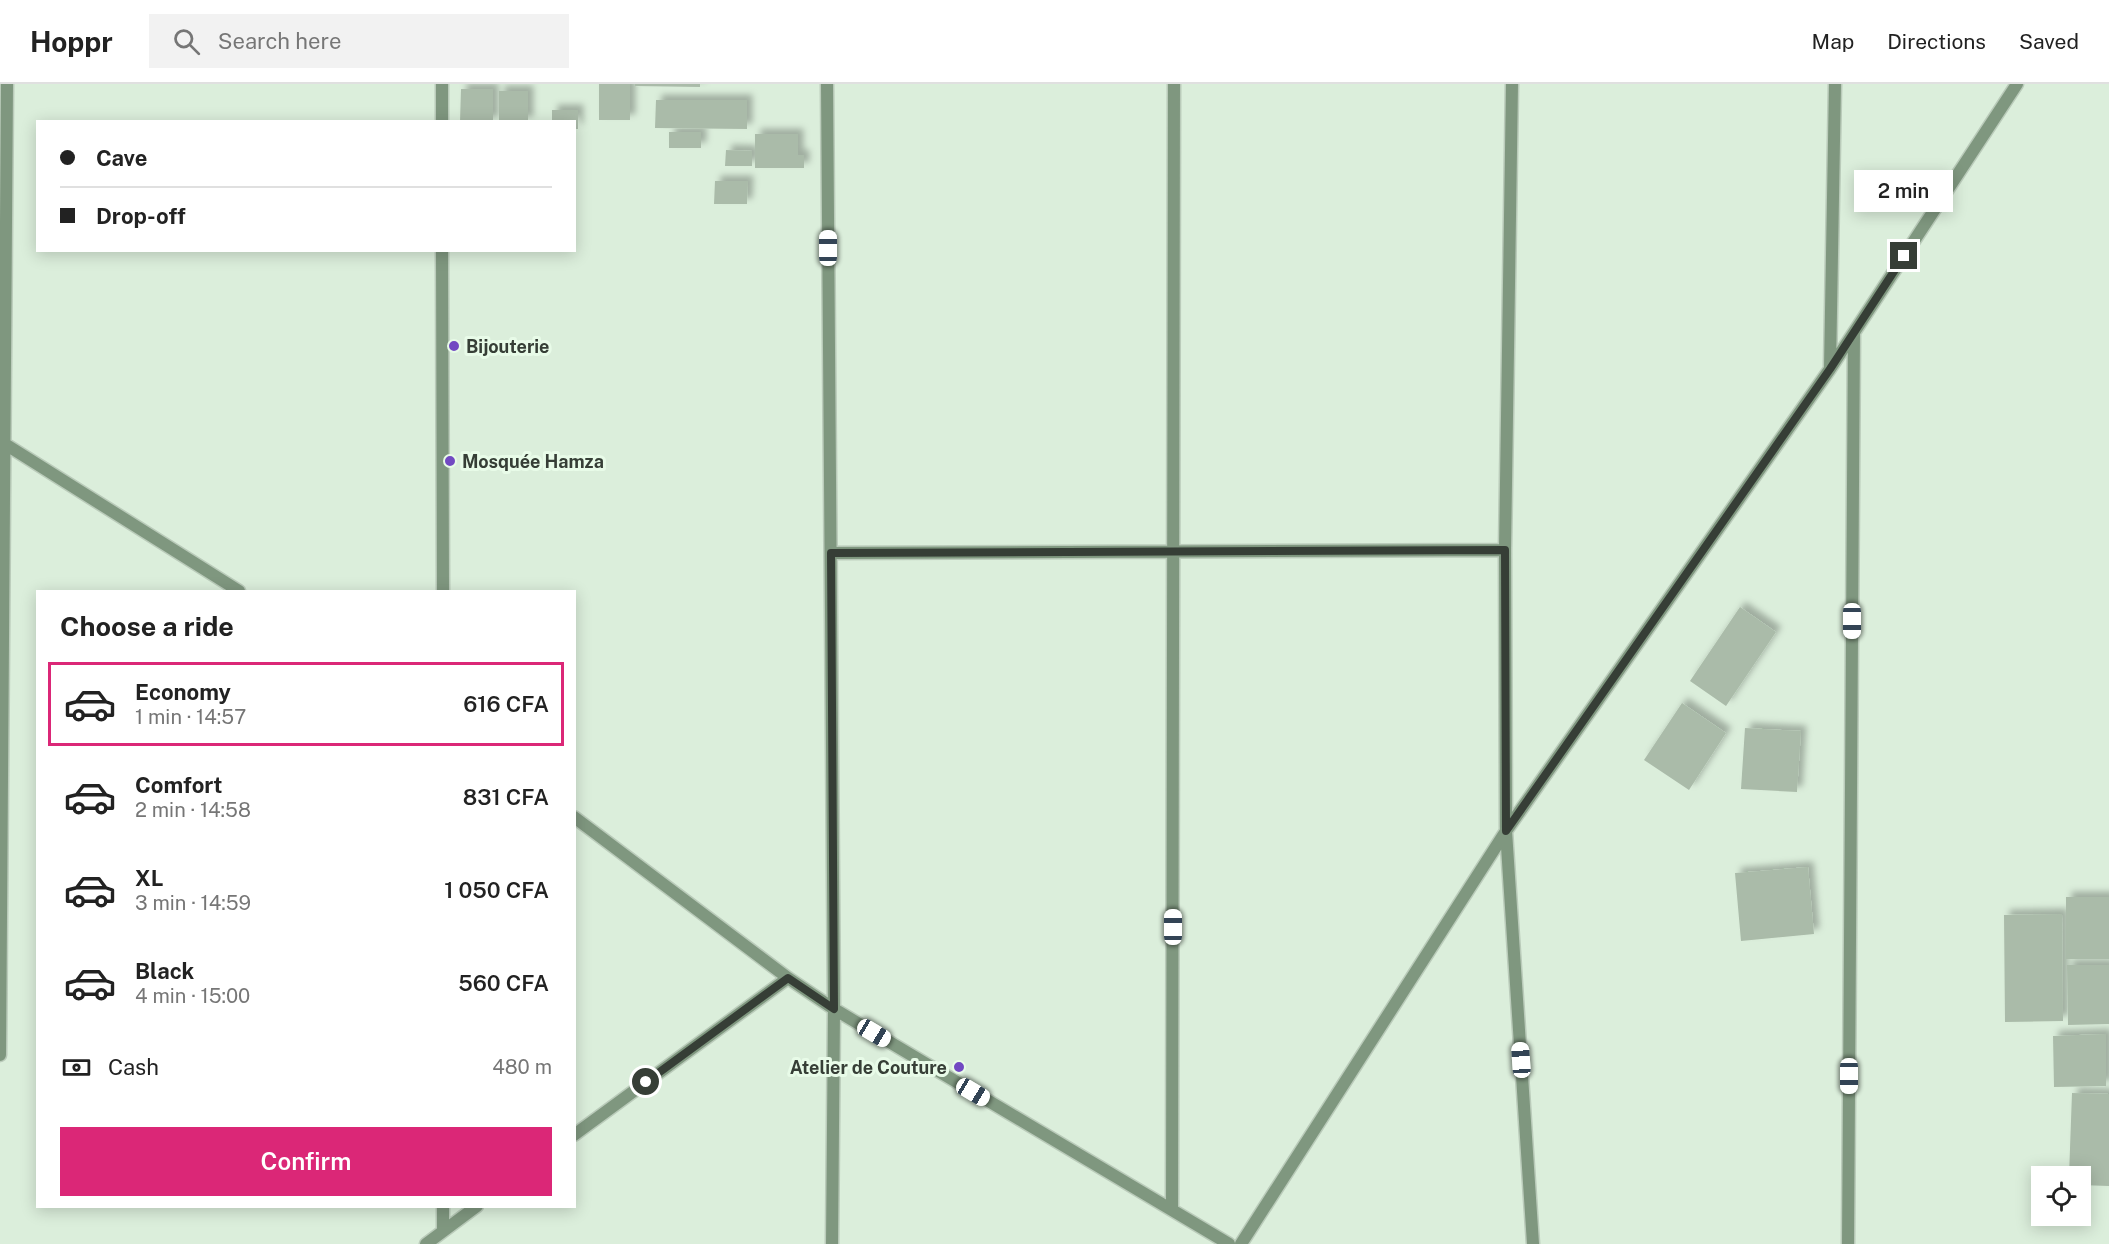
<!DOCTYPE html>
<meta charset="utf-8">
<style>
:root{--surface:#fff;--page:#f2f2f2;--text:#222;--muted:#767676;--line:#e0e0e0;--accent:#db2777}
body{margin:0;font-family:"Public Sans",sans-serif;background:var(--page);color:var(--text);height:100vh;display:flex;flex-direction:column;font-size:22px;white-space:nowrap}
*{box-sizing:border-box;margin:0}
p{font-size:20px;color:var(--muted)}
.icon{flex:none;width:33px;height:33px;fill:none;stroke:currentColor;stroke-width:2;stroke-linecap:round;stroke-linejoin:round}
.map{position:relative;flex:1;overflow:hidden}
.panel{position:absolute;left:36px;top:506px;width:540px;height:618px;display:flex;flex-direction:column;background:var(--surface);border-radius:0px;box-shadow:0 3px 15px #0003}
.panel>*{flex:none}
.banner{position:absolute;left:36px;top:36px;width:540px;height:132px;border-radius:0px;box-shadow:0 3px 15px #0003;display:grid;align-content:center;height:132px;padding:0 24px;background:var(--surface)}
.fabs{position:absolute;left:2031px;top:1082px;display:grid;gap:12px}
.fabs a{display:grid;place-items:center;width:60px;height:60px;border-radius:0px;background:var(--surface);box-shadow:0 3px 15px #0003;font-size:30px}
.end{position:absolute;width:27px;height:27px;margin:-14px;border:8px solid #363e36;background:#fff;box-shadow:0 0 0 3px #fff}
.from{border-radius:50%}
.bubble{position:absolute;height:42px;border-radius:0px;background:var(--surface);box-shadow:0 3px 15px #0003;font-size:20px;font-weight:600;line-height:42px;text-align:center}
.car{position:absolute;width:18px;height:36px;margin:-18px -9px;border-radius:8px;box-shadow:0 0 4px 2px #0007;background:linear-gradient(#fff 24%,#345 0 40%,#fff 0 76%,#345 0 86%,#fff 0)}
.banner b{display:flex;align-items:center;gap:21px;height:57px;font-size:22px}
.banner b+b{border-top:2px solid var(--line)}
.banner i{width:15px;height:15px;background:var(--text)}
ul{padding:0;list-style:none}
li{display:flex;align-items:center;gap:18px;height:84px;margin:0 12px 9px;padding:0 12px;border:3px solid transparent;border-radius:0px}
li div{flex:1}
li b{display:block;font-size:22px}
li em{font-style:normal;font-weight:600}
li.active{border-color:var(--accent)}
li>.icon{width:54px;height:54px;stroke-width:1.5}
h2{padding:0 24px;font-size:27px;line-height:72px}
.pay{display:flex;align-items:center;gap:15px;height:66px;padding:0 24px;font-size:22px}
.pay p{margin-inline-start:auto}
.primary-button{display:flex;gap:12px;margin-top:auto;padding:12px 24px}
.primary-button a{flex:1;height:69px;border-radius:0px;background:var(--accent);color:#fff;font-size:24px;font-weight:600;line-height:69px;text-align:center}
header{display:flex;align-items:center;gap:36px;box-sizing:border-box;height:84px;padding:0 30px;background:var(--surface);border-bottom:2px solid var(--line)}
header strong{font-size:28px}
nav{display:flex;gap:33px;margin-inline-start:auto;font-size:21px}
.search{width:420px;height:54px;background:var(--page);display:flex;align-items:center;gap:15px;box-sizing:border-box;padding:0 21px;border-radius:0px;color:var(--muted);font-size:22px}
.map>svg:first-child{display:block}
</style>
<header>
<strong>Hoppr</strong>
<div class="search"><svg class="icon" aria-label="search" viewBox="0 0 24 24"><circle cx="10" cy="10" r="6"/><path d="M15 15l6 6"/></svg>Search here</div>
<nav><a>Map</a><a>Directions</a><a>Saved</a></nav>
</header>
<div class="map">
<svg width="2109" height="1160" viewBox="0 0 2109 1160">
<defs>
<filter id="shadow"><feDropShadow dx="5.5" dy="-5.5" stdDeviation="3" flood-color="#0004"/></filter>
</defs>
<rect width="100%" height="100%" fill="#dbeedb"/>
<path fill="#aabba9" filter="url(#shadow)" d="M599 0H630V36H599Z
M635 0H700V3L635 2Z
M461 5H493V38H460Z
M499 7H528V38H499Z
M656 16H747V45L655 44Z
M552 26H578V45H574V38H552Z
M669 48H701V64H669Z
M755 50H798V71H804V84H755Z
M726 66 752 67V82H725Z
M715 97H748L747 120H714Z
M1740 523 1776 548 1726 622 1690 597Z
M1682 619 1726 649 1689 706 1644 676Z
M1745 644 1801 647 1797 708 1741 705Z
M1808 783 1814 850 1741 857 1735 789Z
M2066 813H2109V875H2066Z
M2062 830 2063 937 2005 938 2004 831Z
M2067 881H2109V940L2068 941Z
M2106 950V1002L2054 1003 2053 952Z
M2072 1009 2109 1010V1102L2080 1101V1092H2069Z"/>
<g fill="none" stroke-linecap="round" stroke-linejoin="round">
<g stroke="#bacbba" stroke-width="15">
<path id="street" d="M442 0V38
M827 0 834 925 832 1160
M1512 0 1505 466 1506 747 1533 1160
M442 166 443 507
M1830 284 1835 0
M5 360 239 507
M831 469 1505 466
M574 733 788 894 834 925 1229 1160
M0 971 7 0
M574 1051 788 894
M443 1122V1147
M1172 1126 1174 0
M426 1160 477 1122
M1241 1160 1506 747 1830 285 2017 0
M1848 1160 1854 249"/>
</g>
<use href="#street" stroke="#7f977f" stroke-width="12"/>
</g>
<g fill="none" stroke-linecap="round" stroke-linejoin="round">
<path stroke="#363e36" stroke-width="8" d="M646 998 788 894 834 925 831 469 1505 466 1506 747 1830 285 1904 172"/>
</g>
<g fill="#7249c2" stroke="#e8fbe8" stroke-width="2">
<circle cx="454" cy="262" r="6"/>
<circle cx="450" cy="377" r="6"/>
<circle cx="959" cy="983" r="6"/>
</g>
<g text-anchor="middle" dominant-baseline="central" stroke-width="6" stroke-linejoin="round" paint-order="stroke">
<g font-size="18" font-weight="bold" fill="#363e36" stroke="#e8fbe8" text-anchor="start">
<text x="466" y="262">Bijouterie</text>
<text x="462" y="377">Mosquée Hamza</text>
<text x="947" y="983" text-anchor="end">Atelier de Couture</text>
</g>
</g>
</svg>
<div class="fabs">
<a><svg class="icon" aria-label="locate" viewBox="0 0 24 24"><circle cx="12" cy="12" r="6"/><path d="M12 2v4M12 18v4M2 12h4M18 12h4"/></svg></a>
</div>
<i class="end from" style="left:646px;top:998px"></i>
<i class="end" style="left:1904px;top:172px"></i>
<div class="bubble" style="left:1854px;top:86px;width:99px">2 min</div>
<i class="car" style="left:828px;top:164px;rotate:0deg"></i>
<i class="car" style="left:1852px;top:537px;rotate:180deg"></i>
<i class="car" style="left:1173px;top:843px;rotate:0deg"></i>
<i class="car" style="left:874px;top:949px;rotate:121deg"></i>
<i class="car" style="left:1521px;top:976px;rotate:356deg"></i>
<i class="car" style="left:1849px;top:992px;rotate:180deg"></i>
<i class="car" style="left:973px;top:1008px;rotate:121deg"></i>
<div class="banner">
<b><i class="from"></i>Cave</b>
<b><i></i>Drop-off</b>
</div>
<section class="panel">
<h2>Choose a ride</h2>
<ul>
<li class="active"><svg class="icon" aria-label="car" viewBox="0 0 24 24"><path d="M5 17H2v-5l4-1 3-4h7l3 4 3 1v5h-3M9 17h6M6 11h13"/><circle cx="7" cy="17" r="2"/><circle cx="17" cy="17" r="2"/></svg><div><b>Economy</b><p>1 min · 14:57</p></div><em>616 CFA</em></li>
<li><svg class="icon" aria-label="car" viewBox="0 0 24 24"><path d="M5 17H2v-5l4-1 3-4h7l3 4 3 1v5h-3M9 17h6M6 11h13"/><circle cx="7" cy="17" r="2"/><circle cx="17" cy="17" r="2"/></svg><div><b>Comfort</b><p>2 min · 14:58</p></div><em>831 CFA</em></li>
<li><svg class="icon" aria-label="car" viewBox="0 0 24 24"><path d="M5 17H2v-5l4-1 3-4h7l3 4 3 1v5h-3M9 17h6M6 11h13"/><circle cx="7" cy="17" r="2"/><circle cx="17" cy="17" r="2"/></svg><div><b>XL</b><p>3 min · 14:59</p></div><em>1 050 CFA</em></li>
<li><svg class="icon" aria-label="car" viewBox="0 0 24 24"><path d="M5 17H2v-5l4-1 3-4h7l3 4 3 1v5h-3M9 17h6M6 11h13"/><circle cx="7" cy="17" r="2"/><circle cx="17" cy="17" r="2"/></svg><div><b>Black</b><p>4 min · 15:00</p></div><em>560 CFA</em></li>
</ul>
<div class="pay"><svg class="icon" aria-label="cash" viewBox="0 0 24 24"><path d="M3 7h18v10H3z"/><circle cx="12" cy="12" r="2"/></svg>Cash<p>480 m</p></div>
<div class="primary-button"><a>Confirm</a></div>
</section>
</div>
